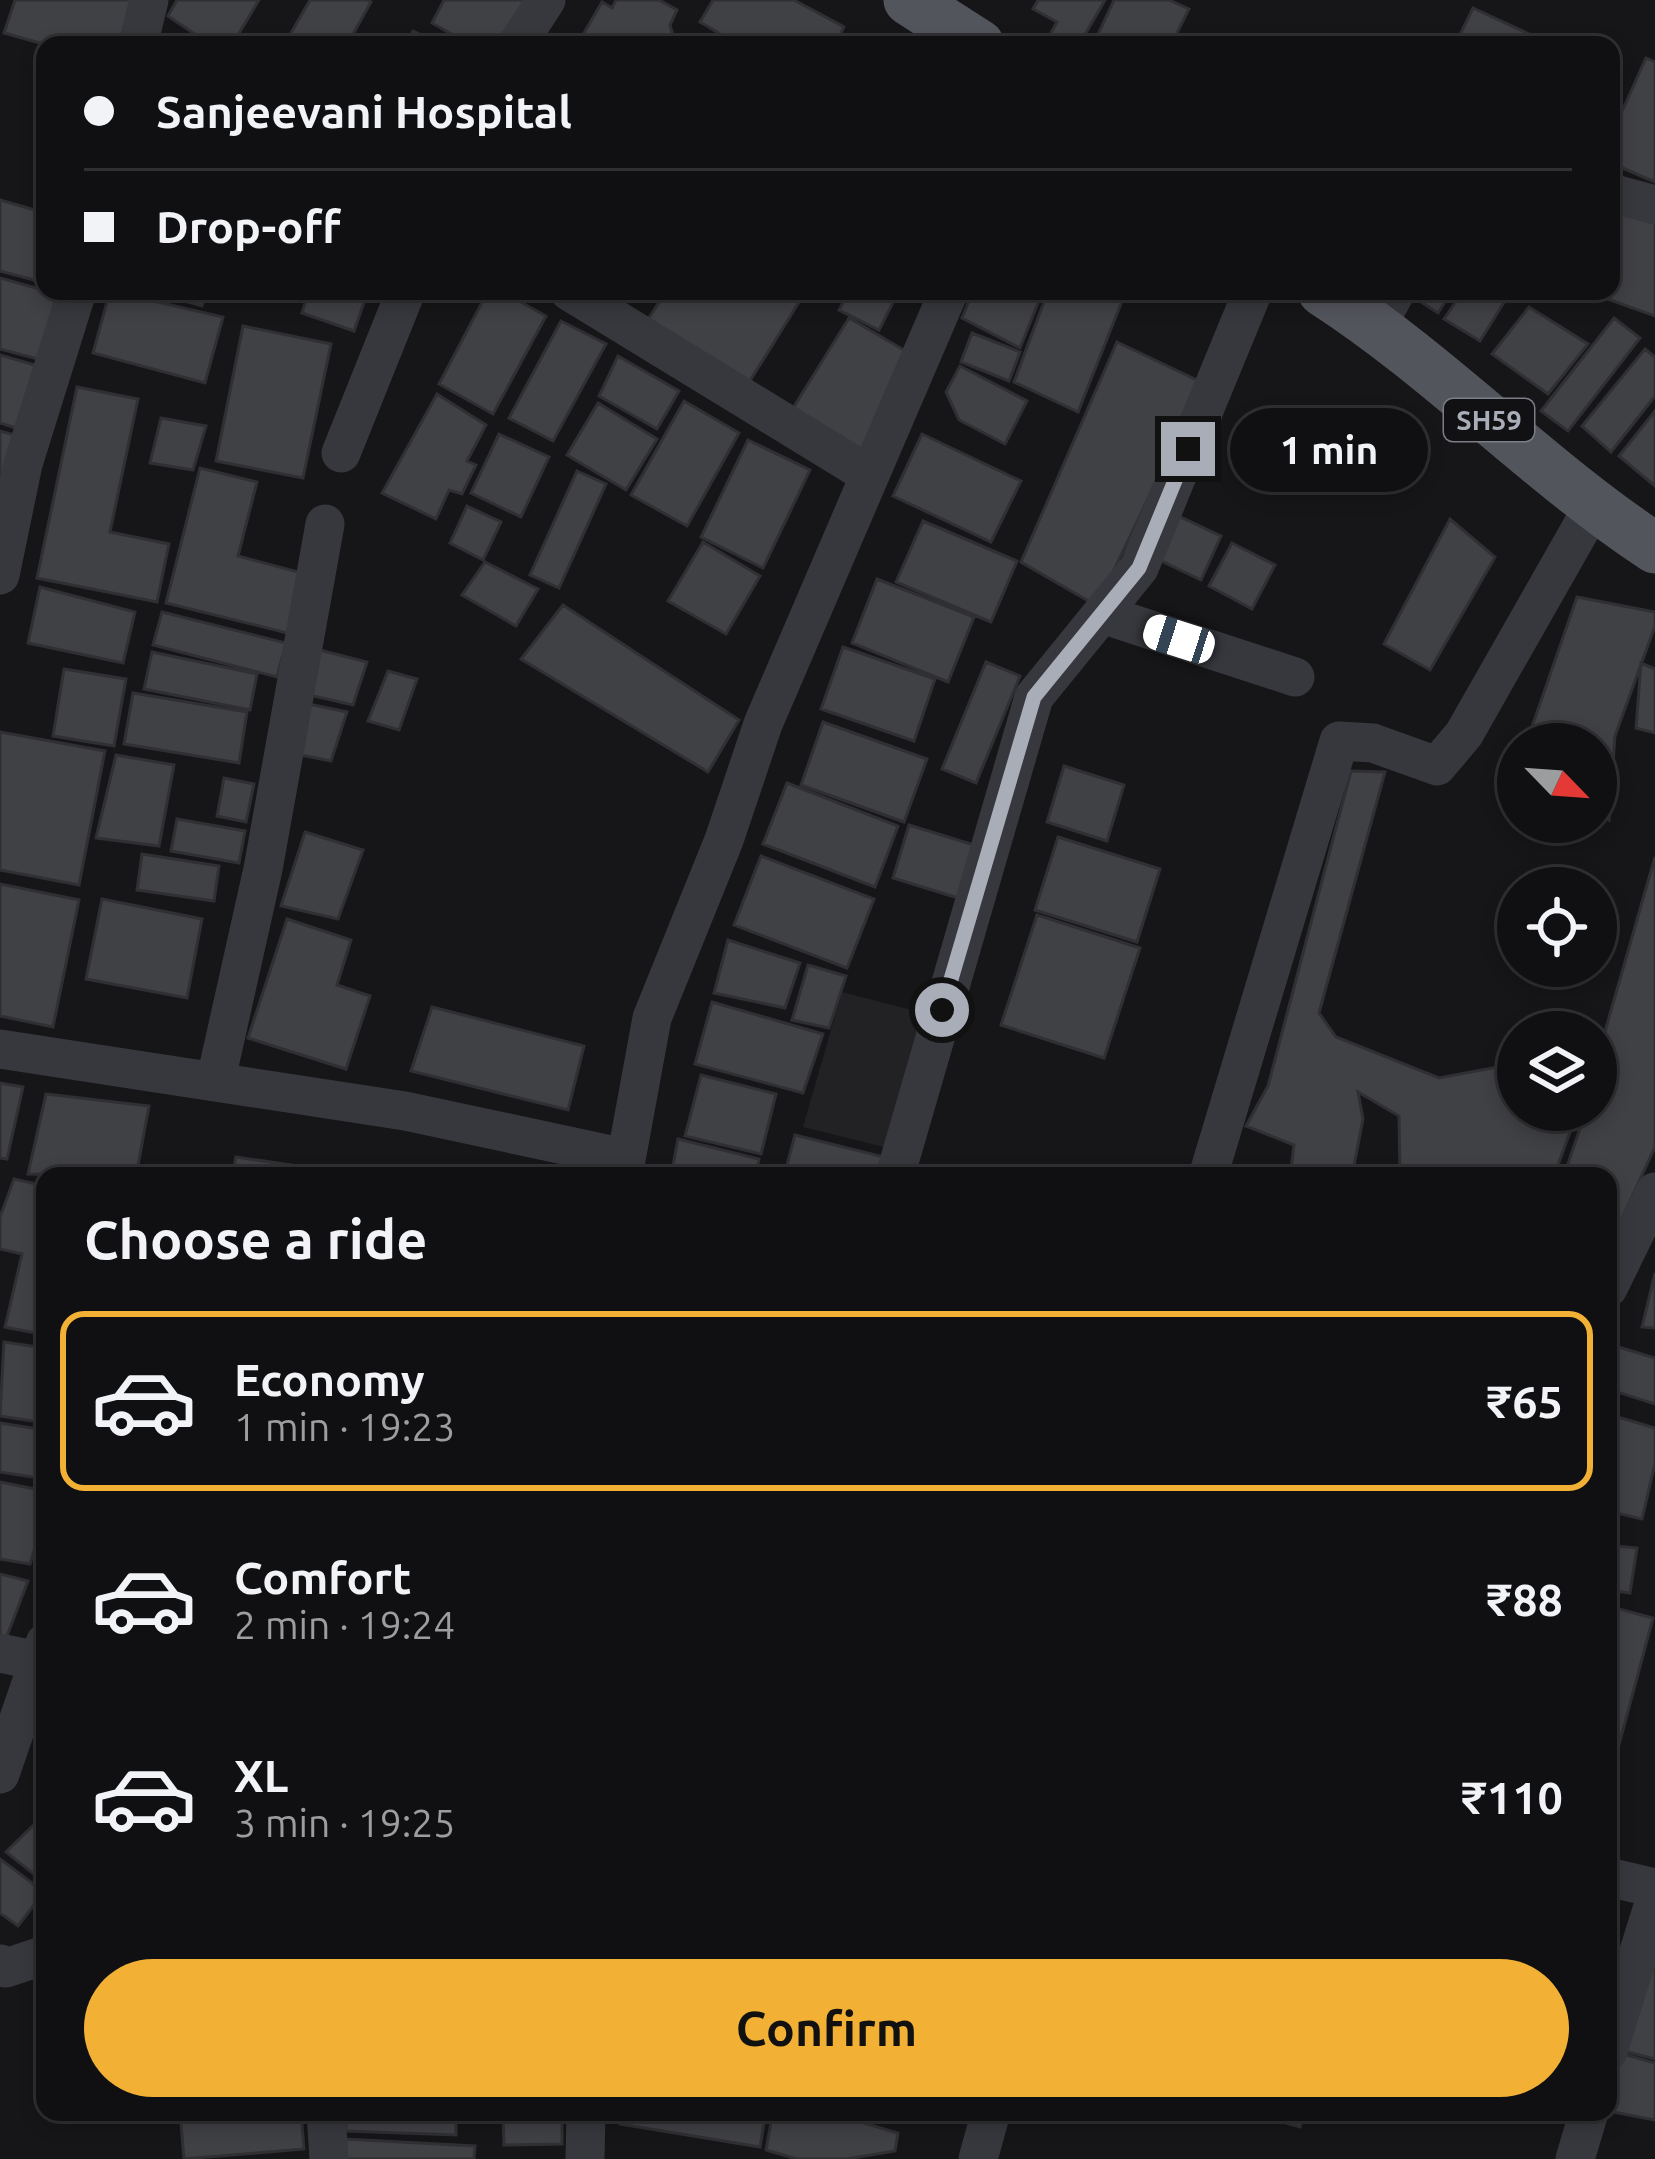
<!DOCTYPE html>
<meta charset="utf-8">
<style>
:root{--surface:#101012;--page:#19191b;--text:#f1f3f6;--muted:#9c9d9f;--line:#303032;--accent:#f2b134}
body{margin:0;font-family:Ubuntu,sans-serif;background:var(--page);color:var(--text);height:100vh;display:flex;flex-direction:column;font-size:45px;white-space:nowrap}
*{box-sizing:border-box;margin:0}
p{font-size:39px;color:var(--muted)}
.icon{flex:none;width:66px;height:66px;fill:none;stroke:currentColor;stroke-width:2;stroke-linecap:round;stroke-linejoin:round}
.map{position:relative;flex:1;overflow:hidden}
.panel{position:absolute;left:36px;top:1167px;width:1581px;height:954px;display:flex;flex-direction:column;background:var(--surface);border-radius:24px;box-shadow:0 6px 18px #0003,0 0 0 3px var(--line)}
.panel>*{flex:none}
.top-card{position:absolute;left:36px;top:36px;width:1584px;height:264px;border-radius:24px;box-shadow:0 6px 18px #0003,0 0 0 3px var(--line);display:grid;align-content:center;height:264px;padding:0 48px;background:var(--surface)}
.needle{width:78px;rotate:115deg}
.fabs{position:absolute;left:1497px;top:723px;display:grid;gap:24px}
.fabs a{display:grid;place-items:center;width:120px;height:120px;border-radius:50%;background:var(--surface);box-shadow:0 6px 18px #0003,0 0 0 3px var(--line);font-size:60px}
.end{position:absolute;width:54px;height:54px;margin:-27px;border:15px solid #a8adb8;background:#111;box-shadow:0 0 0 6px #111}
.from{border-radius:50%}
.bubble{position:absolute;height:84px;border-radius:42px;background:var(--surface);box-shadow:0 6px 18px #0003,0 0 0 3px var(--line);font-size:39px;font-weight:700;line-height:84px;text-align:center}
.car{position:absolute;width:36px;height:72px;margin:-36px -18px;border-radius:15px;box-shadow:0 0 9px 3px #0007;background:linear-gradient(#fff 24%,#345 0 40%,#fff 0 76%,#345 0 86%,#fff 0)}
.top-card b{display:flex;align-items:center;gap:42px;height:114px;font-size:45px}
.top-card b+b{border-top:3px solid var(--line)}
.top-card i{width:30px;height:30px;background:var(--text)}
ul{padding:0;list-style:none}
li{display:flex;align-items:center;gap:36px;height:180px;margin:0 24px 18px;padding:0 24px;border:6px solid transparent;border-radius:24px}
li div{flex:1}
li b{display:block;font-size:45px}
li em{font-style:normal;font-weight:700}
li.current{border-color:var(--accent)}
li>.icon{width:108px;height:108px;stroke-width:1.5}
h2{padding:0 48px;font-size:54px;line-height:144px}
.cta{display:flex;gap:24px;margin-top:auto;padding:24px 48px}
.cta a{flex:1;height:138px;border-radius:72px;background:var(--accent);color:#111;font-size:48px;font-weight:700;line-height:138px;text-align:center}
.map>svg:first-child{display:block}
</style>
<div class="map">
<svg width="1655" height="2159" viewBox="0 0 1655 2159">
<rect width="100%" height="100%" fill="#161618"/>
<path fill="#222225" d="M842 992 927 1014 888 1148 803 1127Z"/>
<path fill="#404145" stroke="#303034" stroke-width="3" d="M15 0H134L131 45H47L4 33Z
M177 0H259L232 45H211L168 16Z
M310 0H367L371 2 347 45H284Z
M444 0H526L501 45H471L432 23Z
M616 0H659L677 10 670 25 676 45H577L602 2 612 8Z
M713 0H794L844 27 835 45H739L700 22Z
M1038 0H1105L1079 45 1048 38 1057 22 1033 9Z
M1114 0H1169L1189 9 1171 45H1093Z
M1473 8 1553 45H1455Z
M413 31 443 45H406Z
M1646 58 1655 62V182L1611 163V136Z
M0 200 45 213V283L0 271Z
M1622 205 1655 219V316L1591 293 1611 291V215L1619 219Z
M0 278 68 297 49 362 0 349Z
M110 291 223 317 205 383 93 353Z
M150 291H207L202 306Z
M290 291H368L354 331 302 313 307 297Z
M488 291H501L546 316 493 414 439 384Z
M666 291H806L748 384 647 321Z
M849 291H899L879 330 839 310Z
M973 291H1025L1040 298 1020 348 962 318Z
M1048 291H1126L1078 412 1014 382Z
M1404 291H1452L1438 313Z
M1463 291H1511L1480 341 1444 319Z
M1529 307 1588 344 1548 394 1492 354Z
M849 318 916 357 862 457 790 413Z
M1614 318 1640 338 1568 431 1541 411Z
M561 321 606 344 553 441 509 418Z
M243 326 331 344 303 478 216 461Z
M972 333 1020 352 1009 381 961 362Z
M1117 342 1203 383 1097 606 1021 562Z
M1645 349 1655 357V396L1611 452 1582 426Z
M0 355 45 368 25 431 0 423Z
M618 356 679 391 657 429 599 396Z
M960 366 1027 401 1005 444 959 420 946 392Z
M77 387 138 399 110 532 169 544 157 602 37 578Z
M437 394 486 425 467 461 476 465 462 494 449 490 436 519 382 493Z
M684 401 739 433 687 526 631 495Z
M598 403 657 439 626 490 567 455Z
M1655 411V486L1619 456Z
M161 418 206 426 193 470 150 463Z
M0 431 25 438 0 499Z
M499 434 549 457 521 517 471 493Z
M922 434 1021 481 991 542 893 496Z
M748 440 810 470 763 568 701 537Z
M200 468 257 482 238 556 302 573 287 633 166 603Z
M577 471 606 484 559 588 530 575Z
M467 506 501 522 483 560 450 543Z
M1170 512 1221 536 1201 580 1149 555Z
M1450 519 1495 557 1430 670 1384 644Z
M923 521 1017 561 991 622 896 582Z
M703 542 760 576 726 634 668 601Z
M1232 543 1275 565 1252 609 1209 586Z
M485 562 538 589 516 626 462 595Z
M877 579 974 617 948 682 852 643Z
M40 587 135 612 123 663 28 643Z
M1577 597 1655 612V626L1615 736 1609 820 1596 813V744H1526Z
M563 605 739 720 708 772 521 659Z
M162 612 286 643 277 677 153 645Z
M843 647 935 679 914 741 821 709Z
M312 648 367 662 353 705 300 693Z
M152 652 257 674 250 710 144 689Z
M986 662 1020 676 976 783 942 769Z
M1641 663 1655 669V733L1636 728Z
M64 669 126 679 114 746 53 736Z
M388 671 417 679 399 730 368 721Z
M133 693 247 712 239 763 124 744Z
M304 703 347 712 331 761 291 753Z
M823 722 927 759 904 822 801 785Z
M0 732 105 751 79 885 0 870Z
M116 755 174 765 159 846 96 838Z
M1064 766 1124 785 1107 841 1047 822Z
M1351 771 1385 772 1319 1013 1336 1037 1439 1078 1503 1066 1518 1071V1110H1578L1554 1176H1400L1399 1116 1358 1092 1363 1119 1352 1176H1290L1294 1145 1246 1126 1268 1086Z
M224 778 254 784 246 822 217 816Z
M787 783 898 826 875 887 763 844Z
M177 819 245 831 239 863 171 851Z
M909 825 974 845 958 898 893 878Z
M305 832 363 850 338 919 281 906Z
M1058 837 1160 869 1137 942 1035 910Z
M142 854 219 866 214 901 137 890Z
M761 856 874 899 847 968 734 925Z
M1655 857V1147L1608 1249V1176H1564L1586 1110H1596V1063Z
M0 884 79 900 53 1027 0 1016Z
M102 899 202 919 187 998 86 979Z
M1037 915 1140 948 1104 1058 1001 1025Z
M287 919 351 940 337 985 370 996 346 1069 248 1038Z
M728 940 800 963 785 1008 714 993Z
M808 965 846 976 829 1028 792 1020Z
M712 1002 823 1034 803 1093 695 1064Z
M432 1007 584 1046 568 1110 411 1071Z
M701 1075 776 1094 761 1154 685 1136Z
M0 1083 23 1087 7 1159 0 1158Z
M46 1094 149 1106 136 1176 28 1174Z
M795 1135 884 1157 879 1176H784Z
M678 1139 759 1159 756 1176H671Z
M236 1157 366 1176H232Z
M14 1179 45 1186V1335L5 1327 22 1254 0 1249V1217Z
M1655 1273V1328L1642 1327Z
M4 1342 45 1348V1423L0 1416Z
M1612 1345 1655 1358V1404L1608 1389Z
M1608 1414 1655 1428V1463L1642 1519 1608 1511Z
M0 1423 45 1430V1479L0 1472Z
M0 1482 45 1491V1515L30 1564 0 1559Z
M1608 1545 1637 1548 1630 1593 1608 1590Z
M0 1574 28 1581 5 1641 0 1640Z
M1608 1606 1653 1618 1619 1745 1608 1742Z
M45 1814V1883L6 1852Z
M0 1859 44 1892 18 1926 0 1913Z
M1655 1961V2059L1620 2050Z
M1609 2050 1655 2063V2120L1608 2111Z
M180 2112H301L304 2149 184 2159Z
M346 2112H456V2135L346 2131Z
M503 2112H562V2144L504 2145Z
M622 2112H766L760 2147 620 2124Z
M773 2112H827L898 2133 895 2151 847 2159H797L766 2150Z
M1248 2112H1304L1300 2127Z
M345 2139 475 2146 474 2159H345Z"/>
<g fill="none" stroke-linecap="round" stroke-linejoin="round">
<path stroke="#37383d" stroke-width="39" d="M138 45 149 0
M517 45 546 0
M1611 193 1655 205
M569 291 868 474
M1377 326 1396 291
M341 453 406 291
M0 575 23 464 77 291
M1102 614 1295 677
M0 1049 405 1111 625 1158
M216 1079 263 869 325 524
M623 1176 652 1018 724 840 763 724 949 291
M895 1176 1034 697 1139 568 1253 291
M1208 1176 1339 741 1373 743 1437 766 1464 734 1593 507
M1608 1288 1655 1192
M0 1653 45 1662
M0 1774 45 1643
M1608 1877 1655 1888
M0 1964 6 1968 45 1955
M1608 2051 1655 1900
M326 2112 329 2159
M585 2159 586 2112
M978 2159 991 2112
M1575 2159 1589 2112"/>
<path stroke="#53555c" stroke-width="51" d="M909 0 979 45
M1323 291C1441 367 1538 471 1655 548"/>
</g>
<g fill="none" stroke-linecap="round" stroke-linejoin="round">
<path stroke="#a8adb8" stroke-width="15" d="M942 1010 1034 697 1139 568 1188 449"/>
</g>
<g text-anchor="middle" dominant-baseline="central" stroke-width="9" stroke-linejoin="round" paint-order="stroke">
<rect fill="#111113" stroke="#7b7e86" stroke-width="3" x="1444" y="399" width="90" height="42" rx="9"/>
<g font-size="27" font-weight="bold" fill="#a8adb8">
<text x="1489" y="420">SH59</text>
</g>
</g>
</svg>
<div class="fabs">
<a><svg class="needle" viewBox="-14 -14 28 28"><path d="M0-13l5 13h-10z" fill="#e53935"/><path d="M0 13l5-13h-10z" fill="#9c9d9f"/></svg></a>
<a><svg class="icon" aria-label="locate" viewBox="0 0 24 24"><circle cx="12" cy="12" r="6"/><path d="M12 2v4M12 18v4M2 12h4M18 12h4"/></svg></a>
<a><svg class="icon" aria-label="layers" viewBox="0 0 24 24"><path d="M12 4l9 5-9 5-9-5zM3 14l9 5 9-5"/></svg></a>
</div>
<i class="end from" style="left:942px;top:1010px"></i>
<i class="end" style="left:1188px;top:449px"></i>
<div class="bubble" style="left:1230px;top:408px;width:198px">1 min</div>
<i class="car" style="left:1179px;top:639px;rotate:288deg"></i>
<div class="top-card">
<b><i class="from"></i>Sanjeevani Hospital</b>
<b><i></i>Drop-off</b>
</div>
<section class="panel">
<h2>Choose a ride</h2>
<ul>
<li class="current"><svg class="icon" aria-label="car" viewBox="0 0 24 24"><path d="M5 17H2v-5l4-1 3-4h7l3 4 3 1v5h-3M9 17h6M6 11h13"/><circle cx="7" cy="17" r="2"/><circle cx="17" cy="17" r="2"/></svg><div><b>Economy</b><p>1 min · 19:23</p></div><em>₹65</em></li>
<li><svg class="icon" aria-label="car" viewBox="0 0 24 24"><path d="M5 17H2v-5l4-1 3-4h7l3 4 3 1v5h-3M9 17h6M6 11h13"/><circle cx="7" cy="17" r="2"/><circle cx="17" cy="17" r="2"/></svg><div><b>Comfort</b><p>2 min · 19:24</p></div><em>₹88</em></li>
<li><svg class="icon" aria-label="car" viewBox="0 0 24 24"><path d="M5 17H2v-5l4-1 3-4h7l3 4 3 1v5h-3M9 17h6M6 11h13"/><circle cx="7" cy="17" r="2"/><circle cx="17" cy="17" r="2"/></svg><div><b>XL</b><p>3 min · 19:25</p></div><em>₹110</em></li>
</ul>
<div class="cta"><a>Confirm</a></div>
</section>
</div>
